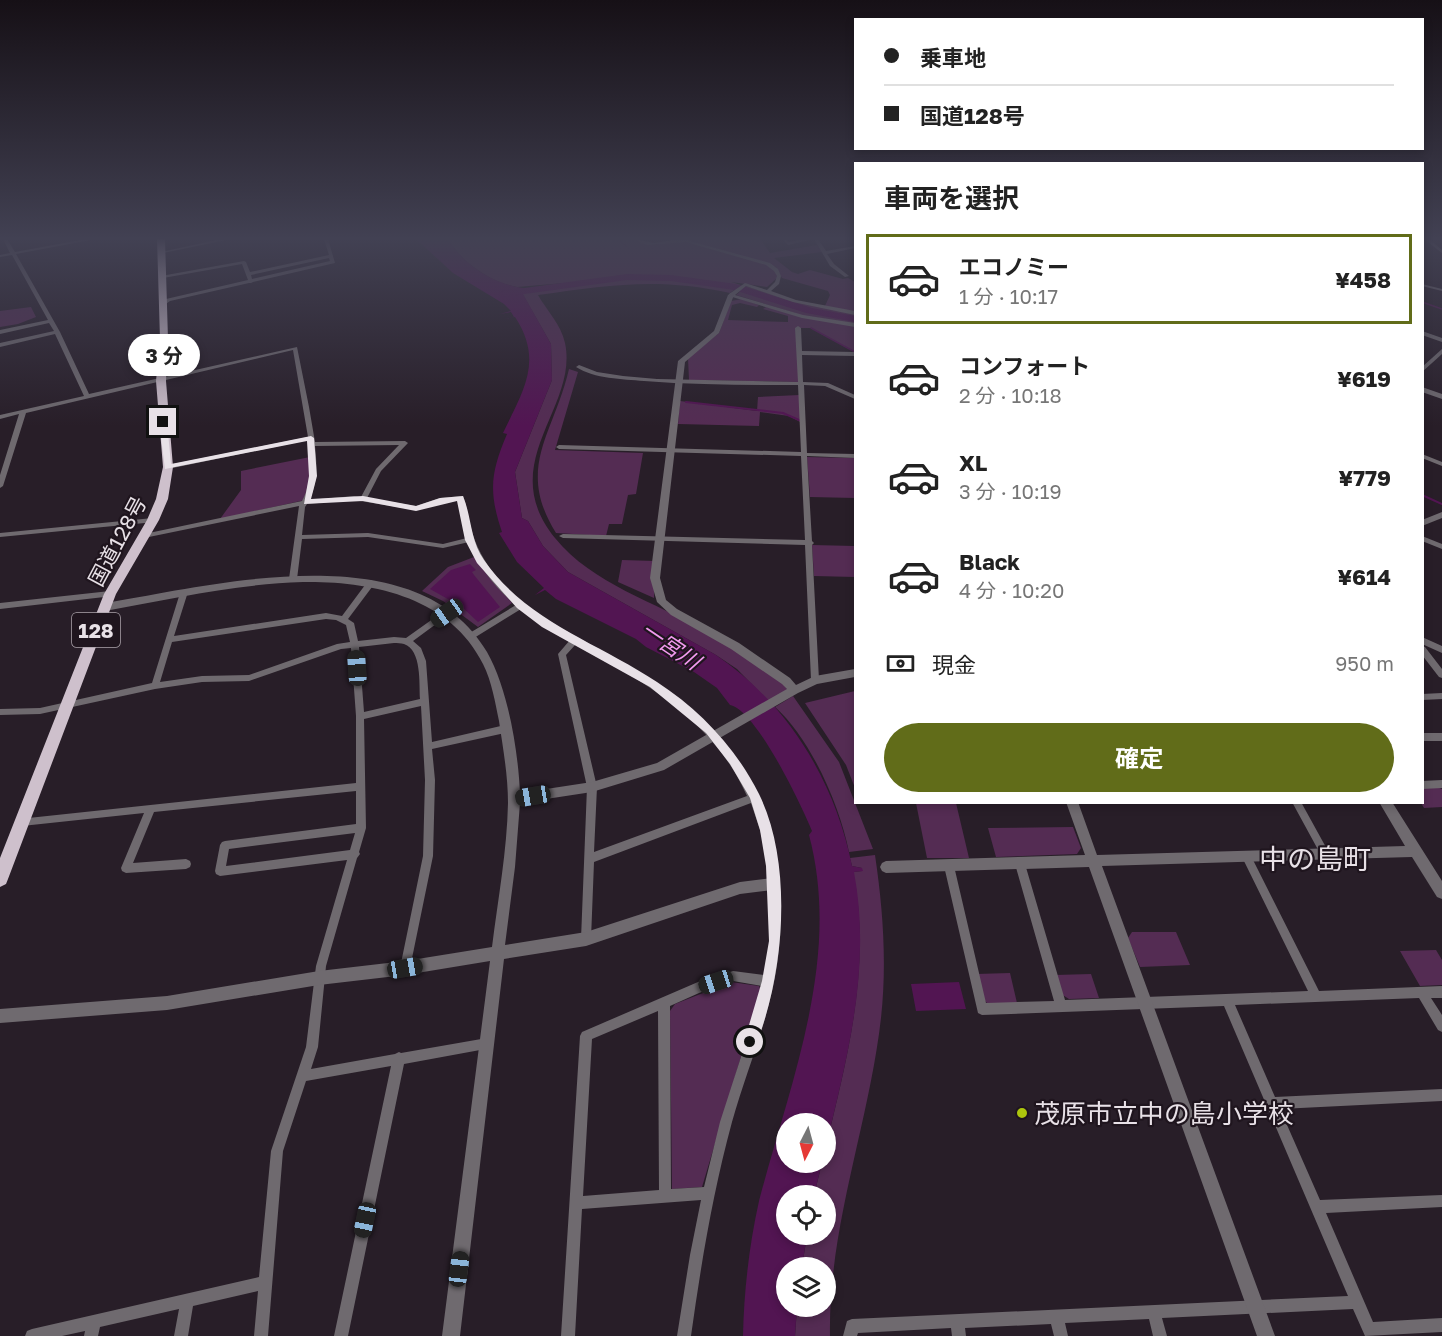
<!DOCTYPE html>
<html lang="ja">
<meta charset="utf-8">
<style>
:root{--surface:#fff;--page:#f2f2f2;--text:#222;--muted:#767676;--line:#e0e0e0;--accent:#616c19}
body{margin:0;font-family:"Golos Text","Noto Sans JP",sans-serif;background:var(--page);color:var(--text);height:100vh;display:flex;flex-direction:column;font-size:22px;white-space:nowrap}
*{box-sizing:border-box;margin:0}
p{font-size:20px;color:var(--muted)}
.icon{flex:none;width:33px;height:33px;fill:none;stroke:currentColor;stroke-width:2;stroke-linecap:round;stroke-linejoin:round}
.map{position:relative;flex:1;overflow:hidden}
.panel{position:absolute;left:854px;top:162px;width:570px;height:642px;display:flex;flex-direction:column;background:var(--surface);border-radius:0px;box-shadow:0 3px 9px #0003}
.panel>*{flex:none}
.hud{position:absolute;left:854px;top:18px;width:570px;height:132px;border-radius:0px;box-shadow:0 3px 9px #0003;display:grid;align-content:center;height:132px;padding:0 30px;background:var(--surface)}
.needle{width:39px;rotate:186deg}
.buttons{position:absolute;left:776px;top:1113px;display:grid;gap:12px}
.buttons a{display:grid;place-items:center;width:60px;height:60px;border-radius:50%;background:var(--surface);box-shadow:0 3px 9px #0003;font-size:30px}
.end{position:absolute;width:27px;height:27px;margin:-14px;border:8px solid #e8e1e7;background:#111;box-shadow:0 0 0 3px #111}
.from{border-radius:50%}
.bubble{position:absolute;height:42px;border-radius:21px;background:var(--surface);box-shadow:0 3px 9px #0003;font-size:20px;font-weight:700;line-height:42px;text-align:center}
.car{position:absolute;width:18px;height:36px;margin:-18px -9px;border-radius:8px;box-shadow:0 0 4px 2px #0007;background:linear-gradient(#222 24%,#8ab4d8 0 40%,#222 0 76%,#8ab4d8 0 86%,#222 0)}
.hud b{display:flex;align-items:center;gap:21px;height:57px;font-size:22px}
.hud b+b{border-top:2px solid var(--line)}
.hud i{width:15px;height:15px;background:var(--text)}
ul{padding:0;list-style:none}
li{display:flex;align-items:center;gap:18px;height:90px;margin:0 12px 9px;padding:0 18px;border:3px solid transparent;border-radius:0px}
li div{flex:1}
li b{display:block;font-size:22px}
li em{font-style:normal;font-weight:700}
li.on{border-color:var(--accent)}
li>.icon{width:54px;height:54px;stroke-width:1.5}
h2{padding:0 30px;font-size:27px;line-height:72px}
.pay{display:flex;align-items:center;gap:15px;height:66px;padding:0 30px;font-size:22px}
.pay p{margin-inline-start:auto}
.action{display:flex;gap:12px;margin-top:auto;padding:12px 30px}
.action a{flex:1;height:69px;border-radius:36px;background:var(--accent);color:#fff;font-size:24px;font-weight:700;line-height:69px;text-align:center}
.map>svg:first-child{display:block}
</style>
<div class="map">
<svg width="1442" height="1336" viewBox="0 0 1442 1336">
<rect width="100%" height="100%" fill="#281e28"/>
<path fill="#542c53" d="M448 239H636C652 251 663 240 681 241 709 243 739 257 767 264L772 267 778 277 767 287 731 282 741 285 738 287 694 279 647 276 517 287C490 282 462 263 448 239Z
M679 239H760L770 253 817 245 822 252 774 258 792 272 798 274 810 270 843 279 848 278 855 282V312L825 306 830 295 828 291 782 278 776 267Z
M642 277 695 281 737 288 730 293C659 277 609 285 538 295 547 311 561 324 565 343 579 408 494 463 555 538 592 584 656 602 705 631 731 647 756 665 781 682L788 690 768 701 737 669 716 655 568 572 543 546 528 521 522 518 515 472 552 380 551 344 522 293Z
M746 286 794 301 855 314V318L805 308 743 289Z
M742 290 808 311 855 320V324L802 315 736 295Z
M742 299 759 305 757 307 740 303 732 305 728 320 788 322V316L763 309 766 307 855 326V352L811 328H797L799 382 689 380 688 358 719 333 731 301Z
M31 307 36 317 18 324 0 327V311Z
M569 369 578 372 555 450 643 453 636 494 628 495 622 524H609L606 536 556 533C515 467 554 434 569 369Z
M799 395 802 423 789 416 760 412 759 426 678 424 680 401 757 411 758 397Z
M310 457 311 477 305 500 220 519 241 490V471Z
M807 457 855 458V498L810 497Z
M812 545 855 546V577L814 576Z
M474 557 512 603 478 627 443 601 422 591 448 567Z
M622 560 655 561 654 598 618 582Z
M855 691V788L846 765 805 703Z
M793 696 839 762 873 849 849 852C840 806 811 739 775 707Z
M1422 787H1437L1442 789V807L1424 808 1421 803Z
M916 803H956L969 858H927Z
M1073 827 1081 848 1077 854 996 857 988 828Z
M875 855C883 909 887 963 881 1018 869 1124 828 1228 830 1336H795L797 1307 825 1306V1268L802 1267 807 1235 825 1234V1196L814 1195 822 1163 825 1162V1150C847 1059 872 966 853 872L862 871V868L852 866 850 858Z
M1132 932H1176L1190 965 1140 967 1128 938Z
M1436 950 1442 960V985L1420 986 1400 951Z
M1010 973 1017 1003 988 1004 982 998 976 974Z
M1091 974 1099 998 1069 999 1061 994 1055 975Z
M731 982 759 986 761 990 702 1187 672 1189 670 1011 675 1004Z"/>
<path fill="#521552" d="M416 239H448C464 265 493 284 523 288V294L551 344 552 380 515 472 522 518 528 521 543 546 568 572 716 655C788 704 835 781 852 866L862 868 863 871 854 872C872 968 847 1058 825 1150V1124H786V1162L822 1163 814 1195 786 1196V1234L807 1235 802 1267 786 1268V1306L797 1307 795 1336H743C744 1291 749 1246 759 1201 790 1082 842 959 809 835L812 831C801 804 756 710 730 705L717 688 694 672 646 647 636 639 556 599 545 590 535 595 544 588 517 562 499 533 502 532C488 491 491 472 507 434L503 433C523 391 544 361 515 317L504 319 514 317 511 312 500 314 511 311 504 304 453 273Z
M470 564 476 570 472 572 474 575 500 607 478 622 462 607 430 589 451 570Z
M959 982 966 1009 916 1011 911 984Z"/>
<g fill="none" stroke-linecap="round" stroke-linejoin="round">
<path stroke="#521552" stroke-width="1.5" d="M617 239 626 246
M849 239 855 244
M1422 302 1442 309
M811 328 855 352"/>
<path stroke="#521552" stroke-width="2" d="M686 402 783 413 799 420
M1422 495 1442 504"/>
<path fill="#521552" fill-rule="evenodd" d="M627 274 671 275 736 284 812 308 855 316V322L806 313 734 290 671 281 627 280 503 297 498 294 503 291Z"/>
<path fill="#6f6a6f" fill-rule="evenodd" d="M3 239H7L15 252 86 239H96L16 254 60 332 89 394 297 347 309 407 315 442 405 441 408 443 381 471 367 498 416 506 440 498 463 496C467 506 468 517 471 528 475 545 485 563 496 576 525 612 569 632 608 654 659 681 708 716 740 765 746 774 751 784 756 793L758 794 760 797 759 799C762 809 767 819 770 829 784 877 784 938 773 987 763 1033 745 1076 732 1122 713 1192 701 1264 691 1336H677L690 1255 701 1200 582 1209 575 1336H561L580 1036 582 1032 698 982 733 971 765 975C774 929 773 875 760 830 757 821 754 812 751 803L594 862 591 939 590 943 586 944 582 943 581 939 587 787 558 654 570 640 552 631 521 609 474 638H468L467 636 468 634 516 605C495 588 479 567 469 542L443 548 368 537 302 539 297 579 293 582 289 579 299 506 144 538H141L140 536 144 534 302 501C312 483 310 461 308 440L168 469 165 467 168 465 308 437 293 350 26 413 3 486 0 488V475L19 414 0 419V415L84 396 55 334 0 347V343L54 331 49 323 0 334V330L48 320 12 255 0 257V255L10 253ZM399 445 376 469 361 497 354 496 309 500C318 484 317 463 315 446ZM354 500 416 510 441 502 458 500 464 529 467 538 443 544 368 533 302 535 305 507 307 504ZM576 644C636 677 697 711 734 771 739 779 743 788 747 796L594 852 597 787 566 655ZM733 981 762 986 749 1032 720 1122 704 1187 671 1189 670 1006 699 993ZM658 1011 659 1190 583 1196 592 1039Z
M221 239H231L163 253 161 252Z
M324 239H328L335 263 253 282 251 283H249L170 301 163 306 160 304 166 299 248 280 242 264 163 278H161V276L244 261 246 262 250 272 329 255ZM329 258 330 261 252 279 251 275Z
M635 239 654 243 673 240H686L770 263 778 269 781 276 779 284 771 291 796 300 855 311V315L793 302 746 286 735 295 803 315 855 323V327L802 318 729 296V294L745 283 767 290 775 282 777 276 774 271 766 265 686 242 648 245 641 243Z
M782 239H786L789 242 805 239H818L826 251 855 246V248L827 254 834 264 849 276 845 277 830 266 814 239 788 245Z
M1424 239H1429L1442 250V253Z
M1422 284 1442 289V291L1422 286Z
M798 326 801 328 802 351 855 352V356L802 355 803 382 828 383 855 395V399L825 386 804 385 807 453 855 454V458L807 456 812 541 814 543 812 545 819 680 818 682H812L811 680 805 545 563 538 559 536 563 534 805 540 801 456 559 449 556 447 559 445 801 452 798 385C747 385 695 385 644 381 622 379 595 379 576 367L579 365 597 372 623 376 657 379 798 382 795 328Z
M1422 331 1442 338V342L1422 335Z
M1442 349V354L1422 372V367Z
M1422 454 1442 462V466L1422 458Z
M153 518 156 520 155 522 0 537V533Z
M1422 536 1442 544V549L1422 541Z
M371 580 375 583 348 619 354 623 358 641 394 637 406 638 444 611H450L451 613 413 641 421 648 426 661 432 742 505 725 508 726 509 729 508 732 505 733 432 749 435 780 433 856 410 968 409 972 405 973 401 972 400 968 423 856 425 780 421 706 364 719 366 828 359 852 360 854 357 858 326 966 318 1047 311 1069 395 1054 399 1052 401 1053 487 1038 491 1040 493 1044 491 1048 404 1064 348 1336H334L391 1066 306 1081 283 1151 268 1336H254L258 1291 193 1306 188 1336H174L179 1309 100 1327 98 1336H84L85 1331 62 1336H25L27 1331 32 1329 259 1277 271 1151 306 1047 316 966 347 860 220 876 216 874 215 871 220 845 222 842 225 841 356 824V791L154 812 133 863 186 859 190 861 191 864 190 867 186 869 126 873 122 871 121 868 144 813 22 826 19 825 17 822 19 819 356 783V716L351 648 341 649 249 681 202 682 155 689 40 714 0 715V709L40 708 152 683 180 593H186L187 595 174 636 326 613 342 616 368 581ZM326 619 336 620 346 625 350 642 337 644 249 675 202 676 160 682 172 642ZM394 643C397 643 401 643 404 644 422 650 419 684 420 699L364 712 359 647ZM355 833 350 850 226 866 229 849Z
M110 591 113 592 114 594 113 596 0 609V603Z
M1422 637 1442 646V653L1422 644Z
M1422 646 1425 647 1442 669V678L1439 677 1422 655Z
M1442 693V699L1422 700V694Z
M1422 733H1442V741H1422Z
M1442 780V788L1422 789V781Z
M1292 802H1301L1328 851 1330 854 1328 857 1325 859 1322 857Z
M1247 852 1250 854 1319 991 1442 986V998H1431L1442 1015V1032L1438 1030 1419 998 1235 1005 1275 1097 1442 1089V1101L1280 1109 1320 1200 1442 1195V1207L1326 1213 1373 1322 1442 1318V1332L1365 1336 1353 1309 1162 1318 1167 1336H1153L1149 1319 1065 1323 1068 1336H1054L1051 1324 965 1328 966 1336H952L951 1328 858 1333 857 1336H843L847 1321 852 1319 1348 1296 1224 1006 982 1015 978 1013 944 866 945 863 949 861 953 863 954 866 986 1003 1054 1001 1015 864 1016 861 1020 859 1024 861 1025 864 1065 1000 1308 991 1242 857 1244 854Z"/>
<path fill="#6f6a6f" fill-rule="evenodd" d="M731 293 734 295 719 333 685 362 660 578 666 600 677 609 739 643 790 678 796 685 815 676 855 669V677L817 684 798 693 664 770 592 792 520 803 515 867 505 945 586 932 740 882 773 878 778 880 779 884 778 888 773 890 740 894 586 946 504 959 460 1336H442L490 961 405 975 319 985 167 1010 0 1023V1009L167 996 319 971 405 961 492 947C498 899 507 851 508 803 508 776 503 748 499 721 495 702 492 682 483 664 450 597 372 581 303 582 237 584 170 599 105 611L100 607 105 603C214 585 417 532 487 652 508 689 518 750 520 793L592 782 657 763 787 689 782 684 731 649 671 615 657 602 650 578 678 361 714 331 728 295Z
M1422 387 1442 394V399L1422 392Z
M1442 512V518L1422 526V520Z
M1066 802H1078L1097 855 1405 846 1379 802H1392L1442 881V899L1437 897 1412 857 1102 866 1275 1336H1257L1089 867 886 873 882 871 880 867 882 863 886 861 1085 855Z"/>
<path fill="#cec0cc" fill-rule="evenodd" d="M157 239H165L168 339 166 381 173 467 168 499 159 520 116 594 8 879 6 884 0 887V858L104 594 147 520 156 499 163 467 156 381 160 339Z"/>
</g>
<linearGradient id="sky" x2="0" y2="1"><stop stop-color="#161016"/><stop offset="0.56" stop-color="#424153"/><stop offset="1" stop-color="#424153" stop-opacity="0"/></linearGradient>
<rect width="1442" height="426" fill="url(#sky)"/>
<path fill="#e8e1e7" d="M163 420 167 422 171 464 311 436 314 438 317 476 311 499 363 496 416 506 440 498 463 496C472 518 470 540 484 560 527 622 597 642 657 682 700 710 736 748 759 794 794 865 784 976 755 1047L750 1049 744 1042 762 981 769 941 766 866 760 830 750 798 730 764 706 733 650 687 542 627 517 608 477 563 465 540 457 501 416 511 363 501 304 504 309 476 307 441 165 469 159 422Z"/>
<circle fill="#adc60d" stroke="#1f151e" stroke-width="2" cx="1022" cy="1113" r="6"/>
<g text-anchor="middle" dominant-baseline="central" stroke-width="4.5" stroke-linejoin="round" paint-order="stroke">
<rect fill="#1f151e" stroke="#aca4ab" stroke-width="1.5" x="72" y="613" width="48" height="34" rx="4.5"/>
<g font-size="20" font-weight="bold" fill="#e8e1e7">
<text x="96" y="630">128</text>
</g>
<g font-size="21" fill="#e8e1e7" stroke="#1f151e">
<text transform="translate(117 541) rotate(-62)">国道128号</text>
</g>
<g font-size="22" font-style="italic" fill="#f29aef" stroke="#1f151e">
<text transform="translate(671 645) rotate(34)">一宮川</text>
</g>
<g font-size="26" fill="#e8e1e7" stroke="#1f151e" text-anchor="start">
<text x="1034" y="1113">茂原市立中の島小学校</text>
</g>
<g font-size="28" fill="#e8e1e7" stroke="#1f151e">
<text x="1315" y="858">中の島町</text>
</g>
</g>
</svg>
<div class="buttons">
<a><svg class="needle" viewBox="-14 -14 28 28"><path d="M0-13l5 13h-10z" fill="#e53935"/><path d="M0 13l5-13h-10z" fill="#767676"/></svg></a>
<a><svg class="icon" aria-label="locate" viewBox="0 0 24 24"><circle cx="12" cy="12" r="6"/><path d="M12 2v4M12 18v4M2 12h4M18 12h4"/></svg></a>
<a><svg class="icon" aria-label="layers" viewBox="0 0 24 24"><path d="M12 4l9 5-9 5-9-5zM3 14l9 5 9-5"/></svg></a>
</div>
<i class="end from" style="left:750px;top:1042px"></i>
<i class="end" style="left:163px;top:422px"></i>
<div class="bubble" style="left:128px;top:334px;width:72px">3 分</div>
<i class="car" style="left:447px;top:613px;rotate:235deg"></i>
<i class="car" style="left:357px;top:668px;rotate:356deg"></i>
<i class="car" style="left:533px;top:796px;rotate:261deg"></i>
<i class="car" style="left:405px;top:968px;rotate:81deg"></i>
<i class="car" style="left:716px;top:982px;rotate:252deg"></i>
<i class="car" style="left:365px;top:1220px;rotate:192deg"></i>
<i class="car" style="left:459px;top:1269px;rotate:7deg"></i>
<div class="hud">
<b><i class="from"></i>乗車地</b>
<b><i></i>国道128号</b>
</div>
<section class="panel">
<h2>車両を選択</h2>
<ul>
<li class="on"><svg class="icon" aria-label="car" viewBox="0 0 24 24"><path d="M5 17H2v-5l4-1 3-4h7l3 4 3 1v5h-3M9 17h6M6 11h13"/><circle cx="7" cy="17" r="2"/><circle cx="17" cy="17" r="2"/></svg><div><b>エコノミー</b><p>1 分 · 10:17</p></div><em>¥458</em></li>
<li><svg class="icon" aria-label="car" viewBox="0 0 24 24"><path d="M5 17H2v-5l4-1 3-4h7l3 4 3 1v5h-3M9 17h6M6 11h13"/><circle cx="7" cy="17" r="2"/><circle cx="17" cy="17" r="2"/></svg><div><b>コンフォート</b><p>2 分 · 10:18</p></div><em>¥619</em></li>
<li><svg class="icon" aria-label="car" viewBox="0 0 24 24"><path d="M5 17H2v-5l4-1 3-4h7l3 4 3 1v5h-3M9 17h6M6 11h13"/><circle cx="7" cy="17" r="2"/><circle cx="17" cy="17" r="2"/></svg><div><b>XL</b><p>3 分 · 10:19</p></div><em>¥779</em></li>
<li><svg class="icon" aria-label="car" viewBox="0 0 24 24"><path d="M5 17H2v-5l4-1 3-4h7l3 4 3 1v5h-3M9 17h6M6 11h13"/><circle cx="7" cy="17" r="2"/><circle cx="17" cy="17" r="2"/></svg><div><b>Black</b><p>4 分 · 10:20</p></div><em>¥614</em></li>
</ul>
<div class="pay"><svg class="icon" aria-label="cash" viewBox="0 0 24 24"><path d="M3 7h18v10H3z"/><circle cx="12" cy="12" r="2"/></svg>現金<p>950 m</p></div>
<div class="action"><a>確定</a></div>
</section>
</div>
